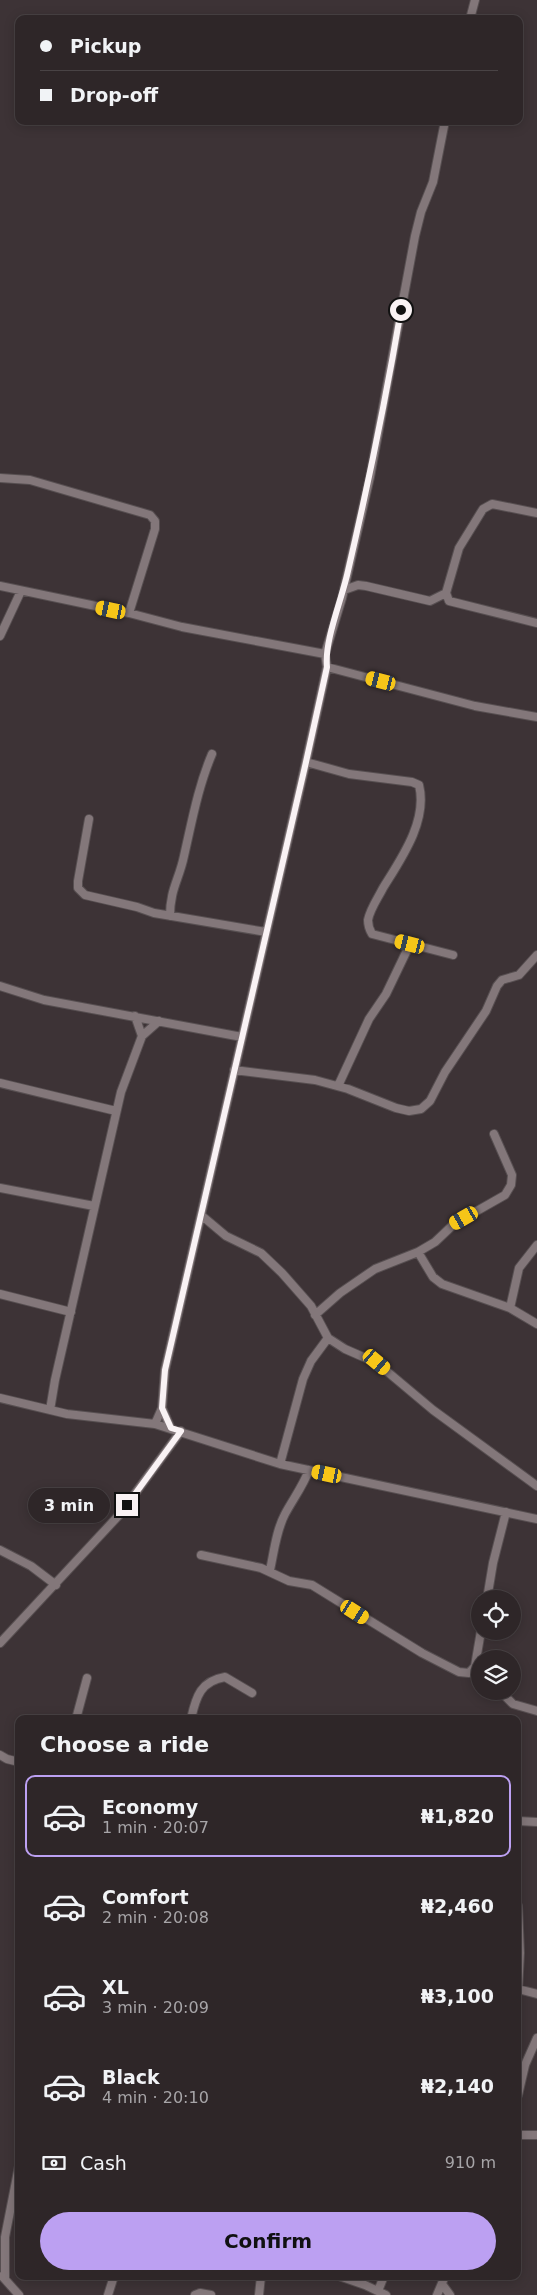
<!DOCTYPE html>
<meta charset="utf-8">
<style>
:root{--surface:#2e2628;--page:#362e30;--text:#f1f3f6;--muted:#a7a5a8;--line:#494345;--accent:#bca0f2}
body{margin:0;font-family:"DejaVu Sans",sans-serif;background:var(--page);color:var(--text);height:100vh;display:flex;flex-direction:column;font-size:19px;white-space:nowrap}
*{box-sizing:border-box;margin:0}
p{font-size:16px;color:var(--muted)}
.icon{flex:none;width:28px;height:28px;fill:none;stroke:currentColor;stroke-width:2;stroke-linecap:round;stroke-linejoin:round}
.map{position:relative;flex:1;overflow:hidden}
.drawer{position:absolute;left:15px;top:1715px;width:506px;height:565px;display:flex;flex-direction:column;background:var(--surface);border-radius:10px;box-shadow:0 2px 12px #0003,0 0 0 1px var(--line)}
.drawer>*{flex:none}
.guide{position:absolute;left:15px;top:15px;width:508px;height:110px;border-radius:10px;box-shadow:0 2px 12px #0003,0 0 0 1px var(--line);display:grid;align-content:center;height:110px;padding:0 25px;background:var(--surface)}
.tools{position:absolute;left:471px;top:1590px;display:grid;gap:10px}
.tools a{display:grid;place-items:center;width:50px;height:50px;border-radius:50%;background:var(--surface);box-shadow:0 2px 12px #0003,0 0 0 1px var(--line);font-size:25px}
.end{position:absolute;width:22px;height:22px;margin:-11px;border:6px solid #f9f2f4;background:#111;box-shadow:0 0 0 2px #111}
.from{border-radius:50%}
.bubble{position:absolute;height:35px;border-radius:18px;background:var(--surface);box-shadow:0 2px 12px #0003,0 0 0 1px var(--line);font-size:16px;font-weight:800;line-height:35px;text-align:center}
.car{position:absolute;width:15px;height:30px;margin:-15px -8px;border-radius:6px;box-shadow:0 0 4px 1px #0007;background:linear-gradient(#f5c518 24%,#345 0 40%,#f5c518 0 76%,#345 0 86%,#f5c518 0)}
.guide b{display:flex;align-items:center;gap:18px;height:48px;font-size:19px}
.guide b+b{border-top:1px solid var(--line)}
.guide i{width:12px;height:12px;background:var(--text)}
ul{padding:0;list-style:none}
li{display:flex;align-items:center;gap:15px;height:82px;margin:0 10px 8px;padding:0 15px;border:2px solid transparent;border-radius:10px}
li div{flex:1}
li b{display:block;font-size:19px}
li em{font-style:normal;font-weight:800}
li.active{border-color:var(--accent)}
li>.icon{width:45px;height:45px;stroke-width:1.5}
h2{padding:0 25px;font-size:22px;line-height:60px}
.pay{display:flex;align-items:center;gap:12px;height:55px;padding:0 25px;font-size:19px}
.pay p{margin-inline-start:auto}
.action{display:flex;gap:10px;margin-top:auto;padding:10px 25px}
.action a{flex:1;height:58px;border-radius:30px;background:var(--accent);color:#111;font-size:20px;font-weight:800;line-height:58px;text-align:center}
.map>svg:first-child{display:block}
</style>
<div class="map">
<svg width="537" height="2295" viewBox="0 0 537 2295">
<rect width="100%" height="100%" fill="#3d3336"/>
<g fill="none" stroke-linecap="round" stroke-linejoin="round">
<g stroke="#574f51" stroke-width="10">
<path id="street" d="M470 19 475 0
M0 478 30 480 150 515 155 521V529L129 613
M0 586 129 613 182 627 325 654
M344 590 358 585 366 586 430 601 446 593 449 601 537 623
M446 593 459 548 483 509 492 504 537 513
M0 636 21 591
M327 667 475 706 537 717
M306 762 349 774 412 782 419 785C428 821 401 859 383 888 378 898 370 909 368 920 368 926 369 929 372 934L453 955
M89 819 78 881V888L85 895 137 907 154 913 266 932
M170 916C170 889 179 880 184 856 192 821 198 787 212 754
M0 986 44 1000 242 1037
M135 1016 142 1036
M234 1070 315 1080 348 1089 396 1108 409 1111 421 1109 430 1101 445 1072 486 1011 497 986 502 980 519 975 537 955
M0 1083 116 1111
M338 1086 369 1019 386 994 410 944
M0 1188 94 1206
M201 1215 226 1236 261 1253 282 1273 311 1306 328 1338 345 1349 377 1363 433 1410 537 1486
M418 1252 433 1277 442 1284 510 1308 537 1324
M0 1294 71 1312
M510 1308 519 1268 537 1245
M315 1315 340 1293 375 1269 418 1252 435 1242 454 1224 505 1195 511 1185 512 1175 494 1134
M0 1398 67 1414 155 1424 280 1464 537 1519
M162 1408 171 1429
M50 1410 55 1380 121 1092 142 1036 159 1021
M155 1424 162 1408 165 1370 306 762 327 667 325 654 342 598 370 477 415 236 421 212 433 182 445 121
M280 1464 303 1379 311 1361 328 1338
M0 1550 31 1566 56 1585
M201 1555 261 1568 289 1581 312 1585 422 1653 459 1672 469 1673 475 1666 481 1631
M270 1570C274 1552 276 1531 285 1514 293 1499 303 1486 309 1470
M487 1599 493 1563 506 1512
M0 1643 120 1514 181 1431
M500 1691 513 1704 537 1711
M76 1719 87 1678
M191 1719C196 1696 201 1681 225 1677L252 1693
M0 1755 7 1759 19 1762
M518 1821 537 1822
M518 1906 520 1953 518 1990
M518 1989 537 1994
M518 2095 525 2065 537 2038
M518 2135H537
M2 2276 19 2295
M339 2276 365 2285 386 2295
M5 2279V2237L19 2166
M442 2284 450 2295
M378 2291 384 2276
M108 2295 114 2276
M195 2295 200 2293 211 2295
M259 2295 261 2276
M437 2295 445 2276"/>
</g>
<use href="#street" stroke="#83777a" stroke-width="8"/>
</g>
<g fill="none" stroke-linecap="round" stroke-linejoin="round">
<path stroke="#f9f2f4" stroke-width="6" d="M127 1505 181 1431 171 1428 162 1408 165 1370 306 762 327 667C324 641 342 599 348 571 368 485 386 398 401 310"/>
</g>
</svg>
<div class="tools">
<a><svg class="icon" aria-label="locate" viewBox="0 0 24 24"><circle cx="12" cy="12" r="6"/><path d="M12 2v4M12 18v4M2 12h4M18 12h4"/></svg></a>
<a><svg class="icon" aria-label="layers" viewBox="0 0 24 24"><path d="M12 4l9 5-9 5-9-5zM3 14l9 5 9-5"/></svg></a>
</div>
<i class="end from" style="left:401px;top:310px"></i>
<i class="end" style="left:127px;top:1505px"></i>
<div class="bubble" style="left:28px;top:1488px;width:82px">3 min</div>
<i class="car" style="left:111px;top:610px;rotate:282deg"></i>
<i class="car" style="left:381px;top:681px;rotate:284deg"></i>
<i class="car" style="left:410px;top:944px;rotate:284deg"></i>
<i class="car" style="left:464px;top:1218px;rotate:240deg"></i>
<i class="car" style="left:377px;top:1362px;rotate:130deg"></i>
<i class="car" style="left:327px;top:1474px;rotate:282deg"></i>
<i class="car" style="left:355px;top:1612px;rotate:122deg"></i>
<div class="guide">
<b><i class="from"></i>Pickup</b>
<b><i></i>Drop-off</b>
</div>
<section class="drawer">
<h2>Choose a ride</h2>
<ul>
<li class="active"><svg class="icon" aria-label="car" viewBox="0 0 24 24"><path d="M5 17H2v-5l4-1 3-4h7l3 4 3 1v5h-3M9 17h6M6 11h13"/><circle cx="7" cy="17" r="2"/><circle cx="17" cy="17" r="2"/></svg><div><b>Economy</b><p>1 min · 20:07</p></div><em>₦1,820</em></li>
<li><svg class="icon" aria-label="car" viewBox="0 0 24 24"><path d="M5 17H2v-5l4-1 3-4h7l3 4 3 1v5h-3M9 17h6M6 11h13"/><circle cx="7" cy="17" r="2"/><circle cx="17" cy="17" r="2"/></svg><div><b>Comfort</b><p>2 min · 20:08</p></div><em>₦2,460</em></li>
<li><svg class="icon" aria-label="car" viewBox="0 0 24 24"><path d="M5 17H2v-5l4-1 3-4h7l3 4 3 1v5h-3M9 17h6M6 11h13"/><circle cx="7" cy="17" r="2"/><circle cx="17" cy="17" r="2"/></svg><div><b>XL</b><p>3 min · 20:09</p></div><em>₦3,100</em></li>
<li><svg class="icon" aria-label="car" viewBox="0 0 24 24"><path d="M5 17H2v-5l4-1 3-4h7l3 4 3 1v5h-3M9 17h6M6 11h13"/><circle cx="7" cy="17" r="2"/><circle cx="17" cy="17" r="2"/></svg><div><b>Black</b><p>4 min · 20:10</p></div><em>₦2,140</em></li>
</ul>
<div class="pay"><svg class="icon" aria-label="cash" viewBox="0 0 24 24"><path d="M3 7h18v10H3z"/><circle cx="12" cy="12" r="2"/></svg>Cash<p>910 m</p></div>
<div class="action"><a>Confirm</a></div>
</section>
</div>
